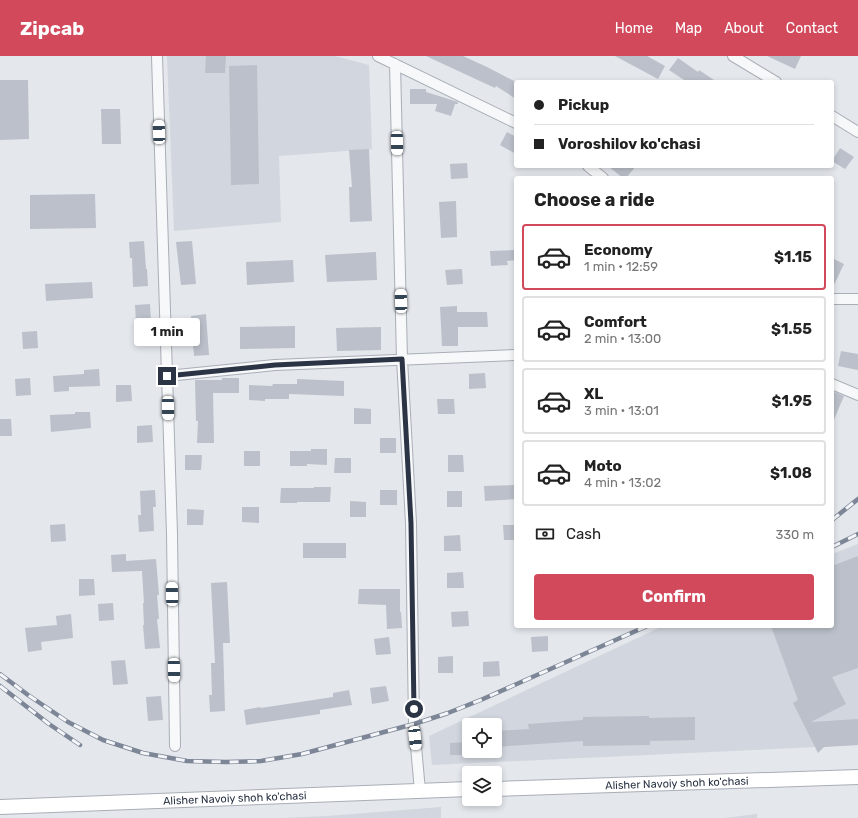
<!DOCTYPE html>
<meta charset="utf-8">
<style>
:root{--surface:#fff;--page:#f2f2f2;--text:#222;--muted:#767676;--line:#e0e0e0;--accent:#d1495b}
body{margin:0;font-family:Rubik,sans-serif;background:var(--page);color:var(--text);height:100vh;display:flex;flex-direction:column;font-size:15px;white-space:nowrap}
*{box-sizing:border-box;margin:0}
p{font-size:13px;color:var(--muted)}
.icon{flex:none;width:22px;height:22px;fill:none;stroke:currentColor;stroke-width:2;stroke-linecap:round;stroke-linejoin:round}
.map{position:relative;flex:1;overflow:hidden}
.panel{position:absolute;left:514px;top:120px;width:320px;height:452px;display:flex;flex-direction:column;background:var(--surface);border-radius:4px;box-shadow:0 2px 6px #0003}
.panel>*{flex:none}
.guide{position:absolute;left:514px;top:24px;width:320px;height:88px;border-radius:4px;box-shadow:0 2px 6px #0003;display:grid;align-content:center;height:88px;padding:0 20px;background:var(--surface)}
.buttons{position:absolute;left:462px;top:662px;display:grid;gap:8px}
.buttons a{display:grid;place-items:center;width:40px;height:40px;border-radius:4px;background:var(--surface);box-shadow:0 2px 6px #0003;font-size:20px}
.end{position:absolute;width:18px;height:18px;margin:-9px;border:5px solid #2b3445;background:#fff;box-shadow:0 0 0 2px #fff}
.from{border-radius:50%}
.bubble{position:absolute;height:28px;border-radius:4px;background:var(--surface);box-shadow:0 2px 6px #0003;font-size:13px;font-weight:700;line-height:28px;text-align:center}
.car{position:absolute;width:12px;height:24px;margin:-12px -6px;border-radius:5px;box-shadow:0 0 3px 1px #0007;background:linear-gradient(#fff 24%,#345 0 40%,#fff 0 76%,#345 0 86%,#fff 0)}
.guide b{display:flex;align-items:center;gap:14px;height:38px;font-size:15px}
.guide b+b{border-top:1px solid var(--line)}
.guide i{width:10px;height:10px;background:var(--text)}
ul{padding:0;list-style:none}
li{display:flex;align-items:center;gap:12px;height:66px;margin:0 8px 6px;padding:0 12px;border:2px solid var(--line);border-radius:4px}
li div{flex:1}
li b{display:block;font-size:15px}
li em{font-style:normal;font-weight:700}
li.selected{border-color:var(--accent)}
li>.icon{width:36px;height:36px;stroke-width:1.5}
h2{padding:0 20px;font-size:18px;line-height:48px}
.pay{display:flex;align-items:center;gap:10px;height:44px;padding:0 20px;font-size:15px}
.pay p{margin-inline-start:auto}
.cta{display:flex;gap:8px;margin-top:auto;padding:8px 20px}
.cta a{flex:1;height:46px;border-radius:4px;background:var(--accent);color:#fff;font-size:16px;font-weight:700;line-height:46px;text-align:center}
header{display:flex;align-items:center;gap:24px;box-sizing:border-box;height:56px;padding:0 20px;background:var(--accent);color:#fff}
header strong{font-size:19px}
nav{display:flex;gap:22px;margin-inline-start:auto;font-size:14px}
.map>svg:first-child{display:block}
</style>
<header>
<strong>Zipcab</strong>
<nav><a>Home</a><a>Map</a><a>About</a><a>Contact</a></nav>
</header>
<div class="map">
<svg width="858" height="762" viewBox="0 0 858 762">
<rect width="100%" height="100%" fill="#e4e7ec"/>
<path fill="#d2d6de" fill-rule="evenodd" d="M167 0H335L369 9 372 93 279 100 281 166 174 175Z
M858 488V689L432 709 429 680 663 570H832V498ZM469 669H495V695H469Z
M441 751V762H279L328 760Z
M757 758V762H724Z"/>
<path fill="#bbc0ca" d="M206 0H226L225 17H205Z
M426 0H463L487 11 516 26V43L496 30 495 32Z
M615 0H647L665 10 658 23Z
M767 0H801L795 13Z
M678 2 698 16 699 14 717 26H687L669 14Z
M257 9 259 128 231 129 229 10Z
M0 24H28L29 83 0 84Z
M410 33H426V36L458 46V48H455L451 60 435 55 437 48H410Z
M101 53H120L121 88H102Z
M507 76 516 81V98L500 89Z
M840 92 854 101 845 113 832 105Z
M369 93 372 165 350 166 349 131H352L349 94Z
M467 107 468 122 451 123 450 108Z
M608 110H636L626 122H623Z
M95 138 96 172 30 173V139Z
M456 145 457 181 441 182 439 146Z
M144 185 146 213H147L148 230 133 231 132 202H130L129 186Z
M192 185 196 228 181 229 176 186Z
M516 194V204L507 205 508 209 491 210 490 195Z
M376 196 377 224 327 226 325 199Z
M832 202 844 208 832 233Z
M293 204 294 226 247 229 246 206Z
M462 213 463 228 447 229 445 214Z
M92 226 93 242 46 245 45 228Z
M150 248 151 265 136 266 135 249Z
M457 250V256H487L488 271H458V290H442L440 251Z
M206 258 209 299 194 300 191 260Z
M295 270V292L240 293V271Z
M381 271V294L337 295 336 272Z
M37 275 38 292 23 293 22 276Z
M841 295 858 298V314L838 310Z
M99 313 100 330 69 331V335L54 336 53 320 84 318V314Z
M485 317 486 332 469 333V318Z
M30 322 31 339 16 340 15 323Z
M222 322H239V337H213L214 387H197L198 365H196L195 324H222Z
M297 323 344 325V340L289 338V343H265V345L249 344V329L272 330 273 328H297Z
M116 329H131L132 345 116 346Z
M832 335 844 340 832 368Z
M437 343H454L455 358H438Z
M354 352 371 353V368H354Z
M75 356H90L91 372 51 376 50 359 75 358Z
M0 363H11L12 380H0Z
M152 369 153 386 137 387V370Z
M380 382H396V397H380Z
M311 393H327V409L307 408V410H290V395H311Z
M244 395H260V410H244Z
M185 399H202L201 414H185Z
M448 399H463L464 416H448Z
M335 402H351V417H334Z
M516 429V443L485 445 484 430Z
M314 431H331L330 446H297V447H280L281 432H314Z
M155 434 156 451H153L154 475 139 476 138 459H141L140 435Z
M380 434H397V449H380Z
M447 435H462V451H447Z
M350 445 366 446V461H350Z
M242 451H259V467L242 466Z
M187 453 204 454 203 469H187Z
M65 468 66 485 51 486 50 469Z
M503 469H516V484H504Z
M460 479 461 495H444V480Z
M303 487H346V502H303Z
M126 498V505L156 503 159 539H157L159 563H157L160 592 145 593 143 569H144L143 547H144L142 515 112 516 111 499Z
M858 500V612L832 621 846 648 811 666 858 663V689L824 691 818 697 793 647 798 644 771 570H832V510Z
M463 516 464 532H447V517Z
M79 523H94L95 539 79 540Z
M227 526 230 587H223L225 655 210 656 209 639H212L211 607H215L211 527Z
M359 533H400V556H401L402 572 387 573 386 549 358 548Z
M113 547 114 564 99 565 98 548Z
M468 555 469 570 452 571 451 556Z
M71 558 73 582 41 586 42 594 28 596 25 572 57 569 56 560Z
M548 580V595L532 596 531 581Z
M389 581 391 598 376 599 374 583Z
M453 600V617H438V601Z
M125 604 128 628 113 629 111 605Z
M499 605 500 620 483 621V606Z
M386 630 389 645 372 648 370 632Z
M349 634 352 649 320 654V658L246 669 244 654 260 651 261 652 333 641V637Z
M161 640 163 664 148 665 146 641Z
M649 660V662L695 661V684L650 685V689L583 690V685L495 691V675L529 673 528 668 583 664V661Z
M469 686V699H450V687Z"/>
<g fill="none" stroke-linecap="round" stroke-linejoin="round">
<g stroke="#a9aeb7" stroke-width="12">
<path id="street" d="M157 0 172 478 175 690
M378 0 516 67
M733 0 776 26
M395 8 402 303 411 467 414 668 420 735
M832 60 858 76
M588 110 603 122
M832 243H858
M167 320 275 309 516 299
M832 328 858 339"/>
</g>
<g stroke="#a9aeb7" stroke-width="16">
<g id="secondary">
<path id="s1" d="M495 733 858 721"/>
<path id="s2" d="M0 751 469 733"/>
</g>
</g>
<use href="#street" stroke="#f7f8fa" stroke-width="10"/>
<use href="#secondary" stroke="#fff" stroke-width="14"/>
<g stroke="#7d8696" stroke-width="4.5">
<path id="rail" d="M832 464 858 443
M832 491 858 478
M0 618 28 639 68 666 103 684 143 697 187 705 226 706 261 705 302 698 414 668 448 657 483 643 647 570
M0 630 49 668 80 689"/>
</g>
<use href="#rail" stroke="#f4f6f9" stroke-width="3" stroke-dasharray="9" stroke-linecap="butt"/>
</g>
<g fill="none" stroke-linecap="round" stroke-linejoin="round">
<path stroke="#2b3445" stroke-width="5" d="M167 320 275 309 402 303 411 467 414 653"/>
</g>
<g text-anchor="middle" dominant-baseline="central" stroke-width="3.5" stroke-linejoin="round" paint-order="stroke">
<g font-size="11" fill="#2b3445" stroke="#f4f6f9">
<text stroke="none"><textPath href="#s1" startOffset="182">Alisher Navoiy shoh ko'chasi</textPath></text>
<text stroke="none"><textPath href="#s2" startOffset="235">Alisher Navoiy shoh ko'chasi</textPath></text>
</g>
</g>
</svg>
<div class="buttons">
<a><svg class="icon" aria-label="locate" viewBox="0 0 24 24"><circle cx="12" cy="12" r="6"/><path d="M12 2v4M12 18v4M2 12h4M18 12h4"/></svg></a>
<a><svg class="icon" aria-label="layers" viewBox="0 0 24 24"><path d="M12 4l9 5-9 5-9-5zM3 14l9 5 9-5"/></svg></a>
</div>
<i class="end from" style="left:414px;top:653px"></i>
<i class="end" style="left:167px;top:320px"></i>
<div class="bubble" style="left:134px;top:262px;width:66px">1 min</div>
<i class="car" style="left:159px;top:76px;rotate:358deg"></i>
<i class="car" style="left:397px;top:87px;rotate:179deg"></i>
<i class="car" style="left:401px;top:245px;rotate:358deg"></i>
<i class="car" style="left:168px;top:352px;rotate:179deg"></i>
<i class="car" style="left:172px;top:538px;rotate:359deg"></i>
<i class="car" style="left:174px;top:614px;rotate:179deg"></i>
<i class="car" style="left:415px;top:682px;rotate:174deg"></i>
<div class="guide">
<b><i class="from"></i>Pickup</b>
<b><i></i>Voroshilov ko'chasi</b>
</div>
<section class="panel">
<h2>Choose a ride</h2>
<ul>
<li class="selected"><svg class="icon" aria-label="car" viewBox="0 0 24 24"><path d="M5 17H2v-5l4-1 3-4h7l3 4 3 1v5h-3M9 17h6M6 11h13"/><circle cx="7" cy="17" r="2"/><circle cx="17" cy="17" r="2"/></svg><div><b>Economy</b><p>1 min · 12:59</p></div><em>$1.15</em></li>
<li><svg class="icon" aria-label="car" viewBox="0 0 24 24"><path d="M5 17H2v-5l4-1 3-4h7l3 4 3 1v5h-3M9 17h6M6 11h13"/><circle cx="7" cy="17" r="2"/><circle cx="17" cy="17" r="2"/></svg><div><b>Comfort</b><p>2 min · 13:00</p></div><em>$1.55</em></li>
<li><svg class="icon" aria-label="car" viewBox="0 0 24 24"><path d="M5 17H2v-5l4-1 3-4h7l3 4 3 1v5h-3M9 17h6M6 11h13"/><circle cx="7" cy="17" r="2"/><circle cx="17" cy="17" r="2"/></svg><div><b>XL</b><p>3 min · 13:01</p></div><em>$1.95</em></li>
<li><svg class="icon" aria-label="car" viewBox="0 0 24 24"><path d="M5 17H2v-5l4-1 3-4h7l3 4 3 1v5h-3M9 17h6M6 11h13"/><circle cx="7" cy="17" r="2"/><circle cx="17" cy="17" r="2"/></svg><div><b>Moto</b><p>4 min · 13:02</p></div><em>$1.08</em></li>
</ul>
<div class="pay"><svg class="icon" aria-label="cash" viewBox="0 0 24 24"><path d="M3 7h18v10H3z"/><circle cx="12" cy="12" r="2"/></svg>Cash<p>330 m</p></div>
<div class="cta"><a>Confirm</a></div>
</section>
</div>
